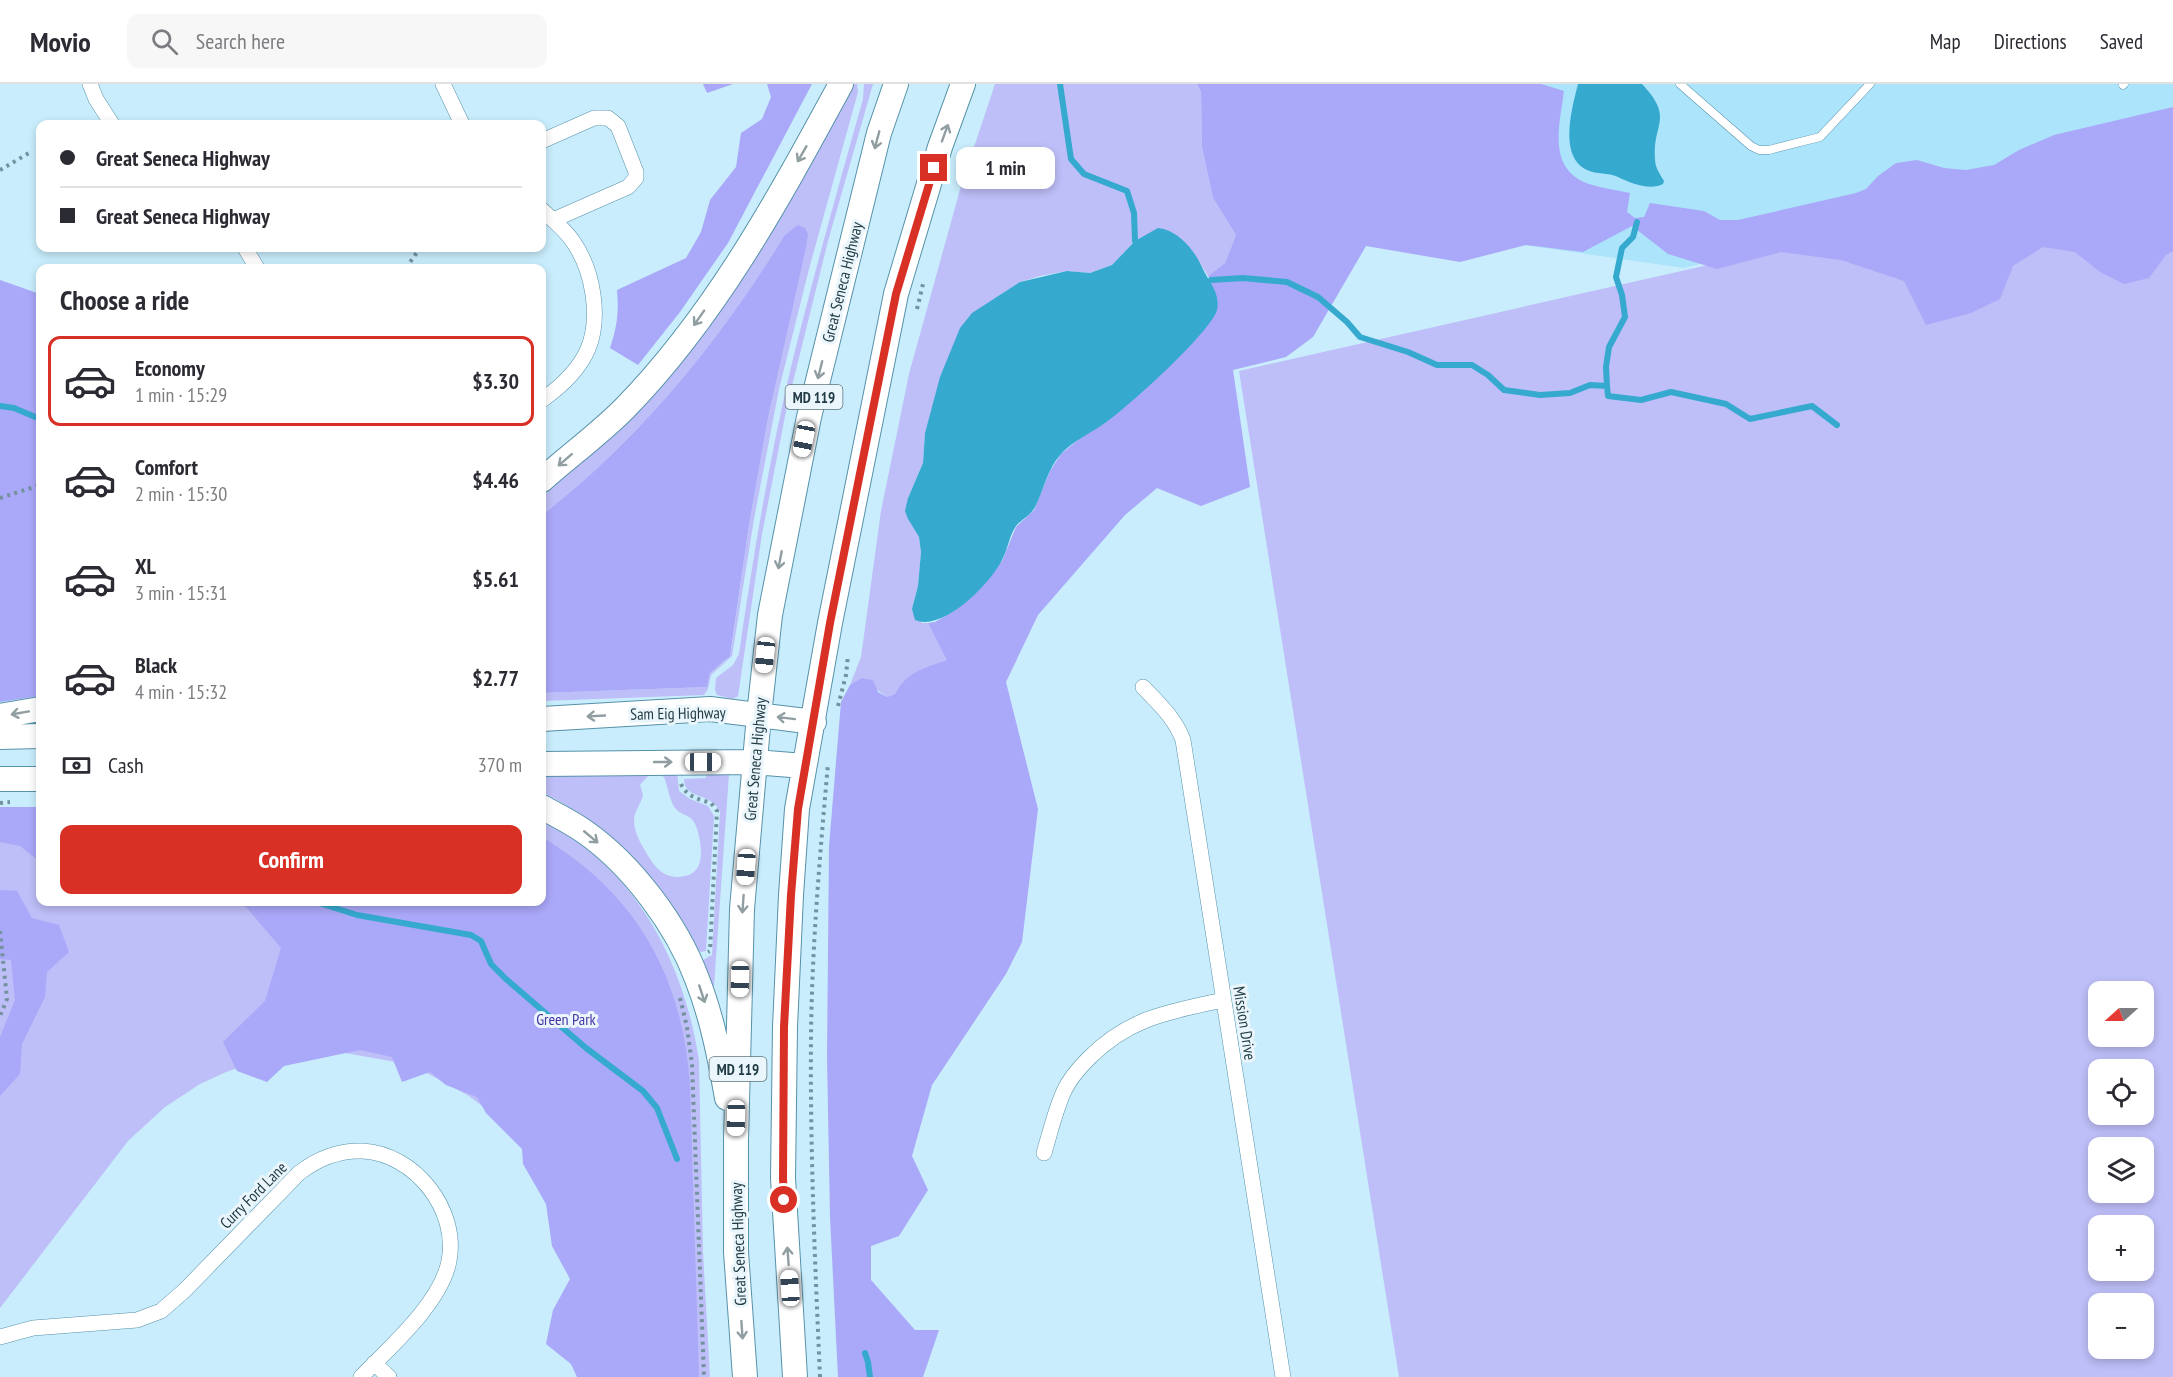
<!DOCTYPE html>
<meta charset="utf-8">
<style>
:root{--surface:#fff;--page:#f7f7f7;--text:#2b2b33;--muted:#7c7c81;--line:#e1e1e2;--accent:#d93025}
body{margin:0;font-family:"PT Sans Narrow",sans-serif;background:var(--page);color:var(--text);height:100vh;display:flex;flex-direction:column;font-size:22px;white-space:nowrap}
*{box-sizing:border-box;margin:0}
p{font-size:20px;color:var(--muted)}
.icon{flex:none;width:33px;height:33px;fill:none;stroke:currentColor;stroke-width:2;stroke-linecap:round;stroke-linejoin:round}
.map{position:relative;flex:1;overflow:hidden}
.drawer{position:absolute;left:36px;top:180px;width:510px;height:642px;display:flex;flex-direction:column;background:var(--surface);border-radius:12px;box-shadow:0 3px 9px #0003}
.drawer>*{flex:none}
.guide{position:absolute;left:36px;top:36px;width:510px;height:132px;border-radius:12px;box-shadow:0 3px 9px #0003;display:grid;align-content:center;height:132px;padding:0 24px;background:var(--surface)}
.needle{width:39px;rotate:249deg}
.buttons{position:absolute;left:2088px;top:897px;display:grid;gap:12px}
.buttons a{display:grid;place-items:center;width:66px;height:66px;border-radius:12px;background:var(--surface);box-shadow:0 3px 9px #0003;font-size:30px}
.end{position:absolute;width:27px;height:27px;margin:-14px;border:8px solid #d93025;background:#fff;box-shadow:0 0 0 3px #fff}
.from{border-radius:50%}
.bubble{position:absolute;height:42px;border-radius:12px;background:var(--surface);box-shadow:0 3px 9px #0003;font-size:20px;font-weight:700;line-height:42px;text-align:center}
.car{position:absolute;width:18px;height:36px;margin:-18px -9px;border-radius:8px;box-shadow:0 0 4px 2px #0007;background:linear-gradient(#fff 24%,#345 0 40%,#fff 0 76%,#345 0 86%,#fff 0)}
.guide b{display:flex;align-items:center;gap:21px;height:57px;font-size:22px}
.guide b+b{border-top:2px solid var(--line)}
.guide i{width:15px;height:15px;background:var(--text)}
ul{padding:0;list-style:none}
li{display:flex;align-items:center;gap:18px;height:90px;margin:0 12px 9px;padding:0 12px;border:3px solid transparent;border-radius:12px}
li div{flex:1}
li b{display:block;font-size:22px}
li em{font-style:normal;font-weight:700}
li.on{border-color:var(--accent)}
li>.icon{width:54px;height:54px;stroke-width:1.5}
h2{padding:0 24px;font-size:27px;line-height:72px}
.pay{display:flex;align-items:center;gap:15px;height:66px;padding:0 24px;font-size:22px}
.pay p{margin-inline-start:auto}
.primary-button{display:flex;gap:12px;margin-top:auto;padding:12px 24px}
.primary-button a{flex:1;height:69px;border-radius:12px;background:var(--accent);color:#fff;font-size:24px;font-weight:700;line-height:69px;text-align:center}
header{display:flex;align-items:center;gap:36px;box-sizing:border-box;height:84px;padding:0 30px;background:var(--surface);border-bottom:2px solid var(--line)}
header strong{font-size:28px}
nav{display:flex;gap:33px;margin-inline-start:auto;font-size:21px}
.search{width:420px;height:54px;background:var(--page);display:flex;align-items:center;gap:15px;box-sizing:border-box;padding:0 21px;border-radius:12px;color:var(--muted);font-size:22px}
.map>svg:first-child{display:block}
</style>
<header>
<strong>Movio</strong>
<div class="search"><svg class="icon" aria-label="search" viewBox="0 0 24 24"><circle cx="10" cy="10" r="6"/><path d="M15 15l6 6"/></svg>Search here</div>
<nav><a>Map</a><a>Directions</a><a>Saved</a></nav>
</header>
<div class="map">
<svg width="2173" height="1293" viewBox="0 0 2173 1293">
<rect width="100%" height="100%" fill="#c9edfc"/>
<path fill="#ace4fb" d="M1432 0H2173V61L1684 184 1475 154Z"/>
<path fill="#bebef8" fill-rule="evenodd" d="M847 0H857L858 8 809 185 779 305 754 435 732 572 711 591 708 605 704 611 542 617V609L707 603 710 589 727 575 731 567 749 441 768 334 786 251 784 152C720 257 639 356 542 431V413L605 356Z
M864 0H873L828 157 787 322 762 450 738 612 733 615 717 611 715 606 716 594 733 581 739 570C753 473 769 377 791 283 813 193 838 104 863 15Z
M995 0H1197L1201 8 1202 63 1213 114 1236 151 1225 179 1208 192 1198 176 1135 157 1112 181 1090 189 1067 187 1040 192 1020 198 1000 211 933 322 925 349 923 379 908 414V435L919 453 921 468 918 502 912 526 922 539H928L948 576C928 583 904 590 895 610L887 613 861 594 850 601 861 573 881 427 909 290 961 102Z
M2173 76V1293H1399L1239 287ZM2098 908H2144V952H2098ZM2098 986H2144V1030H2098ZM2098 1064H2144V1108H2098ZM2098 1142H2144V1186H2098ZM2098 1220H2144V1264H2098Z
M677 687 679 707 690 715 708 722 714 732 706 867 701 868 698 866C661 794 614 745 542 708V691ZM660 691 664 693C668 702 669 716 675 724 682 733 693 729 697 745 702 761 706 788 685 792 677 794 670 793 663 789 654 783 648 772 643 763 639 757 634 745 634 737 634 727 641 720 643 711L640 701 648 692Z
M707 687 729 690 714 902 711 901 703 876 712 871 720 728C712 708 684 716 684 695L706 694Z
M40 723V818H542V738C635 781 685 880 699 977L703 1168 710 1293H596L570 1139 513 1049 490 1028 469 1012 425 988 396 978 345 969 256 978 226 988 200 1000 165 1023 128 1057 0 1224V724Z"/>
<path fill="#aaa8f8" d="M703 0H733L707 9Z
M767 0H812L728 159 680 228 638 281 610 264C617 244 619 228 617 206L686 174 701 148 710 116 736 83 741 49 762 35 771 13Z
M1197 0H1541L1564 7C1560 40 1546 85 1589 100 1602 104 1617 106 1630 109L1627 128 1635 134 1644 133 1650 119 1704 127 1720 136H1738L1856 109 1866 105 1878 92 1896 79 1917 76 1944 84 1966 86 1994 81 2019 66 2054 51 2173 23V167L2166 171 2149 194 2124 200 2100 188 2075 168 2043 163 2013 182 2000 215 1971 229 1926 241 1904 197 1841 176 1781 168 1717 185 1668 170 1632 142 1583 168 1526 161 1460 178 1366 162 1313 253 1286 273 1233 286 1250 403 1201 422 1157 404 1125 431 1038 531 1006 598 1038 725 1022 858 1006 890 932 1001 912 1072 928 1106 899 1152 871 1162V1196L915 1246H939L923 1293H838L830 1133 827 973 829 762 841 618 850 601 861 594 873 596 878 608 887 613 895 610C906 588 925 584 947 576L928 539 935 538 954 527 984 500 1002 477 1016 443 1034 426 1050 387 1061 370 1084 351 1105 339 1171 280 1211 196 1208 192 1225 179 1236 151 1213 114 1202 63 1201 8Z
M798 141 805 144 808 150 806 163 768 334 749 441 730 572 710 589 707 603 542 609V431C639 356 720 257 784 152Z
M0 196 40 210V612L0 618Z
M0 723H40V778L20 762 0 758Z
M542 753C637 810 683 893 690 1002L699 1293H577L571 1280 546 1260 553 1226 570 1195 552 1162 546 1120 523 1080 522 1065 486 1029 477 1013 446 1001 430 988 402 998 392 973 360 966 284 982 267 998 237 987 223 958 265 917 281 864 246 823 227 818H542Z
M0 806 17 807 32 834 59 841 69 868 47 888 45 913 22 960 20 990 0 1012V953L15 916 11 876 0 875Z"/>
<path fill="#36a9cf" d="M1578 0H1642C1675 35 1652 39 1655 75 1655 84 1660 90 1664 97L1663 100C1650 107 1630 99 1618 93 1608 88 1597 91 1587 86 1558 72 1572 24 1578 0Z
M1158 144C1177 146 1193 164 1201 181 1207 196 1221 208 1217 226 1211 248 1127 324 1105 339 1091 349 1073 357 1061 370 1047 385 1044 406 1035 423 1031 431 1022 435 1016 442 1009 452 1008 465 1002 476 990 500 943 548 915 536L912 525 918 502 921 468 919 453 908 435 905 427 908 414 923 379 925 349 940 293 960 244 972 229 1020 198 1067 187 1090 189 1112 181 1135 157Z"/>
<g fill="none" stroke-linecap="round" stroke-linejoin="round">
<path stroke="#36a9cf" stroke-width="6" d="M1060 0 1071 75 1084 90 1127 107 1134 129 1135 157
M1211 196 1243 194 1287 198 1318 213 1347 238 1360 253 1408 268 1437 281H1472L1488 291 1504 306 1540 311 1570 309 1590 301 1607 302 1608 312 1641 316 1671 308 1726 320 1750 335 1812 322 1837 341
M1607 302 1606 283 1609 263 1625 233 1622 211 1616 193 1622 164 1633 153 1637 138
M0 322 14 324 40 335
M316 818 357 831 471 851 481 857 491 880 506 895 586 964 643 1007 657 1024 677 1075
M865 1269 868 1278 870 1293"/>
<g stroke="#5692a9" stroke-width="9">
<path id="lane" d="M1680 0 1751 62 1759 66H1769L1820 53 1870 0
M2123 1 2124 0"/>
</g>
<g stroke="#5692a9" stroke-width="16">
<path id="street" d="M90 0 96 15 112 40
M443 0 462 40
M542 57 594 34H608L618 42 636 88V94L628 103 553 136
M542 126C553 136 566 146 574 159 593 187 601 233 588 265 579 286 559 304 542 316
M245 164 257 184
M1143 603C1159 620 1175 634 1183 656L1283 1293
M1044 1069C1050 1049 1055 1027 1064 1007 1070 994 1079 984 1089 974 1130 933 1169 928 1223 916
M0 1253 33 1244 137 1236 161 1227 184 1207 299 1089C317 1075 339 1066 363 1067 415 1070 459 1126 449 1177 441 1219 390 1263 361 1293
M374 1279 389 1293"/>
</g>
<g stroke="#5692a9" stroke-width="26">
<path id="primary" d="M542 396C569 372 599 350 624 325 716 231 779 114 841 0
M0 632 40 625
M542 635 710 625 814 638
M0 653 40 652
M542 680 754 678 804 682
M0 695H40
M542 723C556 731 571 738 585 748 632 781 677 841 697 895 712 933 720 974 727 1014
M745 1293 736 1168V1057L742 825 759 631 770 531 809 333 879 49 896 0
M795 1293 783 1094 785 943 791 811 797 725 830 539 896 210 940 63 963 0"/>
</g>
<path stroke="#73929e" stroke-width="4" stroke-dasharray="3 4.5" stroke-linecap="butt" d="M0 86 29 69
M406 184 420 164
M917 225 923 200
M0 414 40 401
M838 622 846 591 848 571
M681 700C687 713 698 715 711 719L717 727 710 867 708 868
M0 719 10 718
M0 847 7 915 0 932
M680 914 687 943 692 980 704 1293
M820 1293C815 1179 810 1066 811 952 812 861 820 770 828 680"/>
<use href="#lane" stroke="#fff" stroke-width="8"/>
<use href="#street" stroke="#fff" stroke-width="15"/>
<use href="#primary" stroke="#fff" stroke-width="24"/>
</g>
<defs><path id="oneway-shaft" d="M-6 0H5M1.5-3L5.5 0L1.5 3" fill="none" stroke-width="1.6" stroke-linecap="round" stroke-linejoin="round" transform="scale(1.5)"/></defs>
<g stroke="#909ea2">
<use href="#oneway-shaft" transform="translate(945 49) rotate(-70)"/>
<use href="#oneway-shaft" transform="translate(877 56) rotate(105)"/>
<use href="#oneway-shaft" transform="translate(802 70) rotate(120)"/>
<use href="#oneway-shaft" transform="translate(699 234) rotate(125)"/>
<use href="#oneway-shaft" transform="translate(820 286) rotate(104)"/>
<use href="#oneway-shaft" transform="translate(565 376) rotate(139)"/>
<use href="#oneway-shaft" transform="translate(780 476) rotate(101)"/>
<use href="#oneway-shaft" transform="translate(20 629) rotate(170)"/>
<use href="#oneway-shaft" transform="translate(596 632) rotate(177)"/>
<use href="#oneway-shaft" transform="translate(786 634) rotate(-173)"/>
<use href="#oneway-shaft" transform="translate(663 678)"/>
<use href="#oneway-shaft" transform="translate(591 753) rotate(40)"/>
<use href="#oneway-shaft" transform="translate(743 820) rotate(94)"/>
<use href="#oneway-shaft" transform="translate(702 910) rotate(72)"/>
<use href="#oneway-shaft" transform="translate(788 1172) rotate(-94)"/>
<use href="#oneway-shaft" transform="translate(742 1246) rotate(86)"/>
</g>
<g fill="none" stroke-linecap="round" stroke-linejoin="round">
<path stroke="#d93025" stroke-width="8" d="M784 1116 783 1094 784 943 791 811 798 725 830 539 896 210 934 84"/>
</g>
<g text-anchor="middle" dominant-baseline="central" stroke-width="6" stroke-linejoin="round" paint-order="stroke">
<g fill="#eaf6fb" stroke="#5e747c" stroke-width="1.5">
<rect x="785.5" y="301" width="57" height="24" rx="4.5"/>
<rect x="709.5" y="973" width="57" height="24" rx="4.5"/>
</g>
<g font-size="15" font-weight="bold" fill="#223c45">
<text x="814" y="313">MD 119</text>
<text x="738" y="985">MD 119</text>
</g>
<g font-size="16" fill="#223c45" stroke="#eaf6fb">
<text transform="translate(842 198) rotate(-76)">Great Seneca Highway</text>
<text transform="translate(678 629) rotate(-1)">Sam Eig Highway</text>
<text transform="translate(755 675) rotate(-85)">Great Seneca Highway</text>
<text transform="translate(1245 939) rotate(81)">Mission Drive</text>
<text transform="translate(253 1111) rotate(-45)">Curry Ford Lane</text>
<text transform="translate(738 1160) rotate(-92)">Great Seneca Highway</text>
</g>
<g font-size="16" fill="#4833a4" stroke="#eaf6fb">
<text x="566" y="935">Green Park</text>
</g>
</g>
</svg>
<div class="buttons">
<a><svg class="needle" viewBox="-14 -14 28 28"><path d="M0-13l5 13h-10z" fill="#e53935"/><path d="M0 13l5-13h-10z" fill="#7c7c81"/></svg></a>
<a><svg class="icon" aria-label="locate" viewBox="0 0 24 24"><circle cx="12" cy="12" r="6"/><path d="M12 2v4M12 18v4M2 12h4M18 12h4"/></svg></a>
<a><svg class="icon" aria-label="layers" viewBox="0 0 24 24"><path d="M12 4l9 5-9 5-9-5zM3 14l9 5 9-5"/></svg></a>
<a>+</a>
<a>−</a>
</div>
<i class="end from" style="left:784px;top:1116px"></i>
<i class="end" style="left:934px;top:84px"></i>
<div class="bubble" style="left:956px;top:63px;width:99px">1 min</div>
<i class="car" style="left:804px;top:355px;rotate:191deg"></i>
<i class="car" style="left:765px;top:571px;rotate:186deg"></i>
<i class="car" style="left:703px;top:678px;rotate:90deg"></i>
<i class="car" style="left:746px;top:783px;rotate:184deg"></i>
<i class="car" style="left:740px;top:895px;rotate:181deg"></i>
<i class="car" style="left:736px;top:1034px;rotate:181deg"></i>
<i class="car" style="left:790px;top:1204px;rotate:356deg"></i>
<div class="guide">
<b><i class="from"></i>Great Seneca Highway</b>
<b><i></i>Great Seneca Highway</b>
</div>
<section class="drawer">
<h2>Choose a ride</h2>
<ul>
<li class="on"><svg class="icon" aria-label="car" viewBox="0 0 24 24"><path d="M5 17H2v-5l4-1 3-4h7l3 4 3 1v5h-3M9 17h6M6 11h13"/><circle cx="7" cy="17" r="2"/><circle cx="17" cy="17" r="2"/></svg><div><b>Economy</b><p>1 min · 15:29</p></div><em>$3.30</em></li>
<li><svg class="icon" aria-label="car" viewBox="0 0 24 24"><path d="M5 17H2v-5l4-1 3-4h7l3 4 3 1v5h-3M9 17h6M6 11h13"/><circle cx="7" cy="17" r="2"/><circle cx="17" cy="17" r="2"/></svg><div><b>Comfort</b><p>2 min · 15:30</p></div><em>$4.46</em></li>
<li><svg class="icon" aria-label="car" viewBox="0 0 24 24"><path d="M5 17H2v-5l4-1 3-4h7l3 4 3 1v5h-3M9 17h6M6 11h13"/><circle cx="7" cy="17" r="2"/><circle cx="17" cy="17" r="2"/></svg><div><b>XL</b><p>3 min · 15:31</p></div><em>$5.61</em></li>
<li><svg class="icon" aria-label="car" viewBox="0 0 24 24"><path d="M5 17H2v-5l4-1 3-4h7l3 4 3 1v5h-3M9 17h6M6 11h13"/><circle cx="7" cy="17" r="2"/><circle cx="17" cy="17" r="2"/></svg><div><b>Black</b><p>4 min · 15:32</p></div><em>$2.77</em></li>
</ul>
<div class="pay"><svg class="icon" aria-label="cash" viewBox="0 0 24 24"><path d="M3 7h18v10H3z"/><circle cx="12" cy="12" r="2"/></svg>Cash<p>370 m</p></div>
<div class="primary-button"><a>Confirm</a></div>
</section>
</div>
